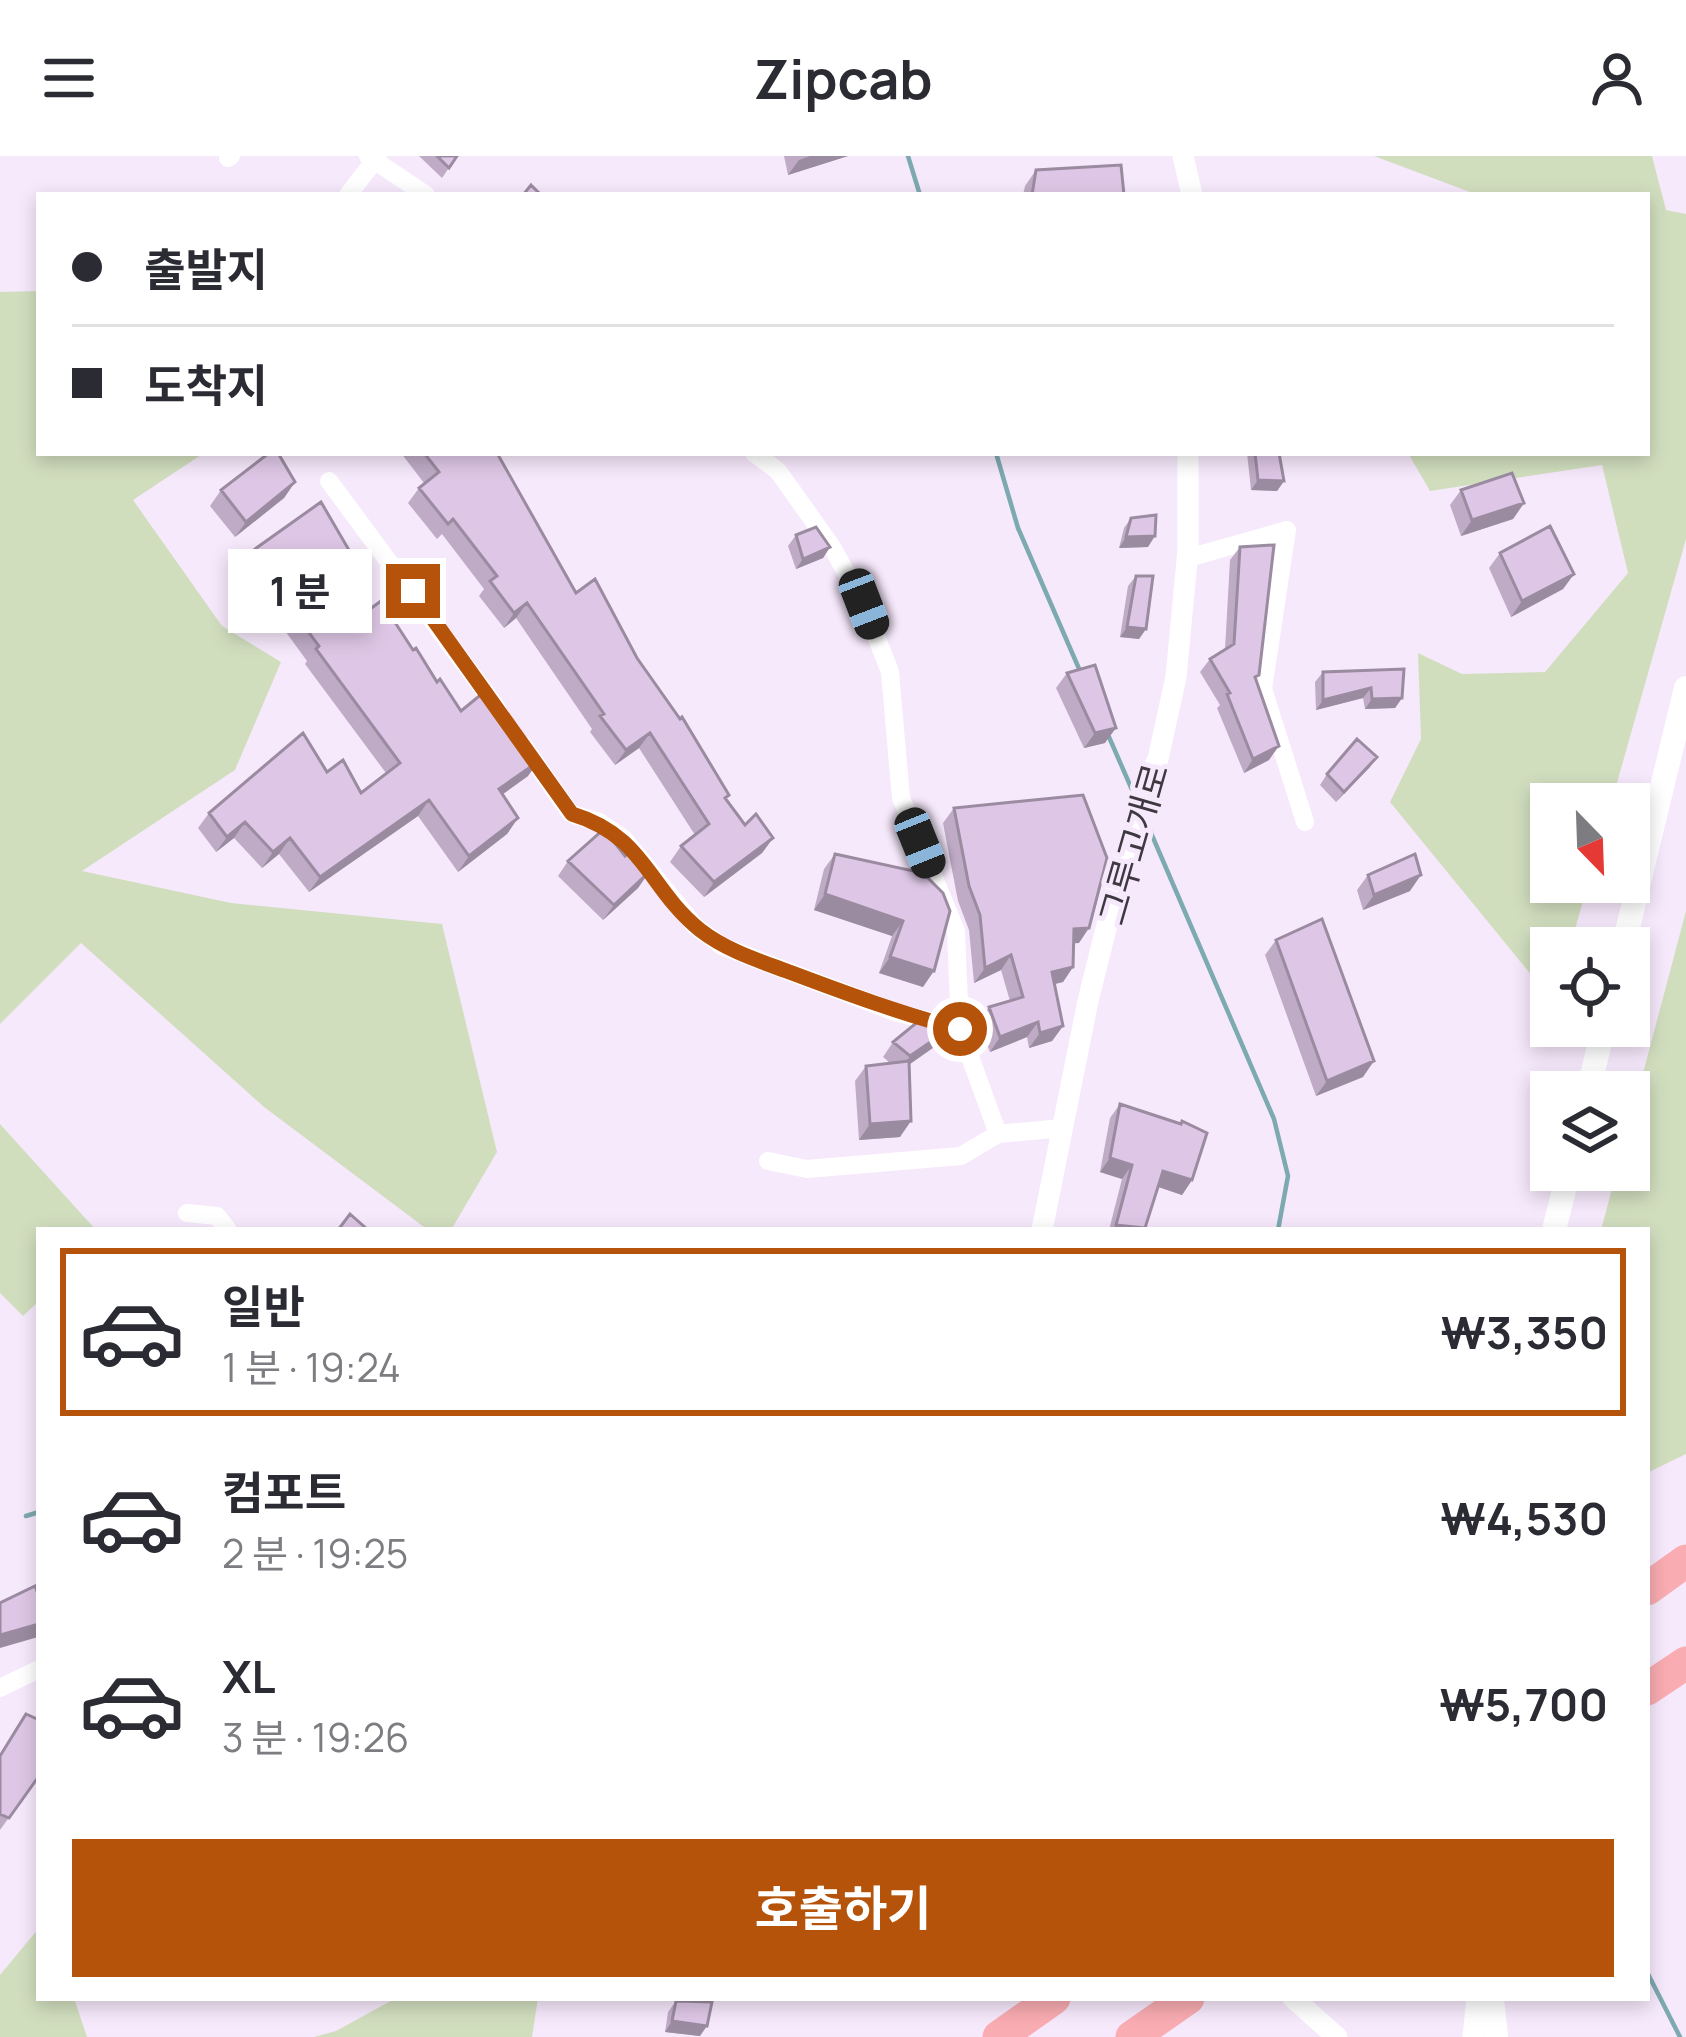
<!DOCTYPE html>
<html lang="ko">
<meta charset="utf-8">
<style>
:root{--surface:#fff;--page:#f2f2f3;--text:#2b2b33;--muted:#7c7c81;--line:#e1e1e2;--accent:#b45309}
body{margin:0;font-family:Manrope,"Noto Sans KR",sans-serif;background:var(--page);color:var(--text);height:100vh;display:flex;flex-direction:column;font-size:45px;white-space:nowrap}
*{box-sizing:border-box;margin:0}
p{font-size:39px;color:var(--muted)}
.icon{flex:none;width:66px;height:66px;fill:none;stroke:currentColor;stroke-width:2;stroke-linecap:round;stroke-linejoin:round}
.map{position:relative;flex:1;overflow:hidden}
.drawer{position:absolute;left:36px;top:1071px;width:1614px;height:774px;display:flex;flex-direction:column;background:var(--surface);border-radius:0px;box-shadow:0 6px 18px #0003}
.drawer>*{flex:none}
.guide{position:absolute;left:36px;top:36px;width:1614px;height:264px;border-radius:0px;box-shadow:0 6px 18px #0003;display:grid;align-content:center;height:264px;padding:0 36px;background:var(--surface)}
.needle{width:78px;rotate:157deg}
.buttons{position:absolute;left:1530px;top:627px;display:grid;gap:24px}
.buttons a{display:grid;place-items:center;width:120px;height:120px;border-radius:0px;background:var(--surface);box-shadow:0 6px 18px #0003;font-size:60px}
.end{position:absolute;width:54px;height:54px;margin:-27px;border:15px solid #b45309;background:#fff;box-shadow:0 0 0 6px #fff}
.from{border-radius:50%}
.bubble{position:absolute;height:84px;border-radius:0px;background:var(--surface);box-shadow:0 6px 18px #0003;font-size:39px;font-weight:700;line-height:84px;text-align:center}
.car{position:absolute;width:36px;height:72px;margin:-36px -18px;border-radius:15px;box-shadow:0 0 9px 3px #0007;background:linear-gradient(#222 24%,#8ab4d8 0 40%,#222 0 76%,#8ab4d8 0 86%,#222 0)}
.guide b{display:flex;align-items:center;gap:42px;height:114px;font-size:45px}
.guide b+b{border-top:3px solid var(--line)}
.guide i{width:30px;height:30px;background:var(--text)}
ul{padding:21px 0 0;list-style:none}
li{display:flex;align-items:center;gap:36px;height:168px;margin:0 24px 18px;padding:0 12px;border:6px solid transparent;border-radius:0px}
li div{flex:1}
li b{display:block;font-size:45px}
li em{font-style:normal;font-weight:700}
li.selected{border-color:var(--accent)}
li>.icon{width:108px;height:108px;stroke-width:1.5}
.cta{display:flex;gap:24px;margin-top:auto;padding:24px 36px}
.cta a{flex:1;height:138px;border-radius:0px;background:var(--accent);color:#fff;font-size:48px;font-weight:700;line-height:138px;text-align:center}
header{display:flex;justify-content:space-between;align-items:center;height:156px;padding:0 36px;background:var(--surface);font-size:54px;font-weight:700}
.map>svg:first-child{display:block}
</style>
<header><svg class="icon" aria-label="menu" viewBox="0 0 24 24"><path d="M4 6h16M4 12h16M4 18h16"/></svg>Zipcab<svg class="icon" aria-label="person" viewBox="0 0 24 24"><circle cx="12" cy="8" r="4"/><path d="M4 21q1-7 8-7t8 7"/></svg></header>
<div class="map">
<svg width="1686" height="1881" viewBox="0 0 1686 1881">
<rect width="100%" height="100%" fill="#f7e9fc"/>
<path fill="#d1debe" d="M1374 0H1652L1666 54 1686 58V383L1611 648H1551V726H1588L1570 792H1551V843L1390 646 1421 583 1418 497 1462 518 1545 516 1628 417 1602 309 1430 335 1408 297H1647V39H1478Z
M39 135V297H204L133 344 222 470 281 506 235 614 82 715 231 747 442 768 497 996 451 1074H428L264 951 81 787 0 868V136Z
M1686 755V1298L1647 1317V1074H1601L1617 1014H1629V970Z
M0 968 96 1074H39V1145L23 1160 0 1137Z
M39 1772V1842H74L87 1881H0V1819Z
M396 1842H538L532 1881H314L336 1875Z"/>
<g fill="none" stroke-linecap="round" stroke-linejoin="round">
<path stroke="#7da9b1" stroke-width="4.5" d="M908 0 920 39
M996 297 1018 372 1080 515
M1109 581 1133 636
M1145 663 1274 963 1288 1020 1278 1074
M26 1360 39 1356
M1647 1816 1680 1881"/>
<path stroke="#fff" stroke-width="18" d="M368 0 426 39
M228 2 231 0
M348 39 378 0
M754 297 778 315 832 391 864 449 890 516 901 642 956 775 960 873 998 978
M329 325 497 552
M1188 402 1287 374 1263 533 1305 666
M523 589 571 658 599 666 624 683 695 770 722 790 895 856 960 873
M768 1005 807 1013 961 1000 998 978 1063 972
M187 1057 217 1060 228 1074
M0 1532 39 1513"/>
<path stroke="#fff" stroke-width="21" d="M1183 0 1192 39
M1042 1074 1088 845 1129 680 1143 633 1158 603 1176 521 1188 394V297
M1293 1842 1337 1881
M1473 1881 1477 1842"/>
<path stroke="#fff" stroke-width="24" d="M1623 792 1686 532
M1588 936 1604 870
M1554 1074 1569 1014
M1492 1842 1496 1881"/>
<path stroke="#f9acb1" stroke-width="33" d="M1647 1433 1686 1405
M1647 1533 1686 1507
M999 1881 1054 1842
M1132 1881 1188 1842"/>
</g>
<path fill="#bfabc6" d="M419 0H457L442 22Z
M784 0H848L788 19Z
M1036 14 1124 39H1023L1025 30Z
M401 297H497L576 437 637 502 729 639 726 643 745 669 773 682 762 697 704 741 670 706 681 690 695 679 639 592 615 609 590 576 592 573 516 462 504 472 479 440 484 433 442 378 437 383 408 347 419 332 424 327Z
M1247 297H1279L1284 325 1277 335 1251 334Z
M295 326 284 342 235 381 210 350 221 334Z
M1461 334 1524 347 1513 363 1461 380 1450 349Z
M1131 362 1148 391 1119 392 1124 372Z
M796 379 830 391 823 402 796 413 788 390Z
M1240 391 1256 523 1269 604 1244 617 1217 552 1220 549 1200 516 1210 503 1225 493 1230 404Z
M255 393 349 429 331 442 347 470 413 494 461 555 528 620 503 638 518 662 507 678 458 716 418 660 309 736 279 698 262 712 234 682 216 696 198 672 209 657 327 616 361 637 386 617 305 508 307 505 264 446 267 441 244 409Z
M1500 397 1574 418 1563 433 1511 461 1489 412Z
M1136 420 1146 473 1139 483 1120 481 1128 430Z
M1323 516 1402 542 1395 552 1365 553 1363 542 1316 554 1315 526Z
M1067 517 1105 587 1084 592 1056 532Z
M1377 601 1336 646 1320 629 1327 618Z
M954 652 1079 787H1074L1073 811 1063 826 1055 828 1063 870 1052 885 1029 892 1027 881 990 896 978 866 989 851 1010 845 1001 814 974 827 969 774 958 745 943 667Z
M835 698 950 755 923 831 879 817 892 780 814 754 824 713Z
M625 700 649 716 638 732 603 764 558 720 568 705Z
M1368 719 1410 735 1363 754 1357 734Z
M1276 784 1363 921 1316 940 1265 799Z
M893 886 937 889 910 908 900 981 859 984 855 925 866 910 890 907 883 901Z
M1120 948 1192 1024 1182 1039 1158 1031 1144 1074H1109L1122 1023 1100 1016 1110 962Z
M0 1598 39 1620 0 1674Z
M676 1845 700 1880 665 1876 668 1856Z"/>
<path fill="#9b8ba1" d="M810 0H848L788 19 799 4Z
M1258 324 1284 325 1277 335 1251 334Z
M295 326 284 342 235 381 246 366Z
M1524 347 1513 363 1461 380 1472 364Z
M1155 380 1148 391 1119 392 1126 381Z
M830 391 823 402 796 413 803 403Z
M360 413 349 429 318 452 328 436Z
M1574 418 1563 433 1511 461 1522 445Z
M527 447 516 462 504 472 514 457Z
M1127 471 1146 473 1139 483 1120 481Z
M1371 532 1363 542 1316 554 1323 544Z
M1402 542 1395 552 1365 553 1372 543Z
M1116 572 1105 587 1084 592 1095 577Z
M650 577 639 592 615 609 626 594Z
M1279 590 1269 604 1244 617 1253 603Z
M1377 601 1370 611 1336 646 1344 636Z
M539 605 528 620 489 648 499 633Z
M429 644 418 660 309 736 320 721Z
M518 662 507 678 458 716 469 700Z
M245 666 234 682 216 696 227 681Z
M290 682 279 698 262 712 273 696Z
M773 682 762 697 704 741 714 726Z
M649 716 638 732 603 764 614 749Z
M1421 719 1410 735 1363 754 1374 739Z
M825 738 903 765 892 780 814 754Z
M1089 772 1079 787 1064 788 1074 773Z
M1011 799 1001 814 974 827 985 812Z
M890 801 934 815 923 831 879 817Z
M1073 811 1063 826 1042 831 1052 816Z
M1038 866 1027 881 990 896 1000 881Z
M1063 870 1052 885 1029 892 1040 877Z
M948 874 937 889 900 915 910 900Z
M1374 905 1363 921 1316 940 1327 925Z
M911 965 900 981 859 984 870 968Z
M1110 1002 1132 1009 1122 1023 1100 1016Z
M1163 1015 1192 1024 1182 1039 1153 1029Z
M1116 1069 1145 1072 1144 1074H1113Z
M39 1468 38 1481 0 1492V1479Z
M672 1865 707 1870 700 1880 665 1876Z"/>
<path fill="#dec7e6" stroke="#9b8ba1" stroke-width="3" d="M437 0H457L449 12Z
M1121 9 1124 39H1032L1036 14Z
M531 29 541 39H523Z
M269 297H278L295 326 246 366 221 334Z
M424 297H497L576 437 595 423 637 502 680 563 682 561 729 639 725 642 745 669 756 658 773 682 714 726 681 690 709 668 650 577 626 594 600 560 604 558 527 447 514 457 490 425 497 420 453 363 448 368 419 332 439 316Z
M1255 297H1279L1284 325 1258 324Z
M1512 317 1524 347 1472 364 1461 334Z
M321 346 360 413 328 436 347 470 381 445 413 494 416 492 437 526 440 523 461 555 489 532 539 605 499 633 518 662 469 700 429 644 320 721 290 682 273 696 245 666 227 681 209 657 303 577 327 616 343 604 361 637 400 607 316 493 319 490 274 430 279 427 255 393Z
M1156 359 1155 380 1126 381 1131 362Z
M1550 370 1574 418 1522 445 1500 397Z
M816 371 830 391 803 403 796 379Z
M1274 389 1259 519 1255 521 1279 590 1253 603 1227 538 1230 537 1210 503 1234 488 1240 391Z
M1136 420H1153L1146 473 1127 471Z
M1095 509 1116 572 1095 577 1067 517Z
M1404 513 1402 542 1372 543 1371 532 1323 544V516Z
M1357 583 1377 601 1344 636 1327 618Z
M1083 639 1107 702 1089 772 1074 773 1073 811 1052 816 1063 870 1040 877 1038 866 1000 881 989 851 1023 841 1011 799 985 812 980 759 969 730 954 652Z
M604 673 625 700 631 694 649 716 614 749 568 705Z
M835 698 923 717 943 737 950 755 934 815 890 801 903 765 825 738Z
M1415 698 1421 719 1374 739 1368 719Z
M1322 763 1374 905 1327 925 1276 784Z
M926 859 948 874 910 900 893 886Z
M909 905 911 965 870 968 866 910Z
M1120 948 1181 968 1182 965 1207 977 1192 1024 1163 1015 1145 1072 1116 1069 1132 1009 1110 1002Z
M350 1058 368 1074H338Z
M35 1430 39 1440V1468L0 1479V1447Z
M26 1558 39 1564V1620L9 1662 0 1658V1600Z
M676 1845 712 1846 707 1870 672 1865Z"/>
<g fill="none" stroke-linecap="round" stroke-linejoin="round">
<path stroke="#b45309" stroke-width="15" d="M413 435 572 658C645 680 648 732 700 774 727 795 760 805 792 817 848 838 902 858 960 873"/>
</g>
<g text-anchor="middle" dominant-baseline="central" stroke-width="10" stroke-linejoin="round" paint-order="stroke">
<g font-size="36" fill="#3e3940" stroke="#f7e9fc">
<text transform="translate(1133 688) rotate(-74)">그루고개로</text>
</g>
</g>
</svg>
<div class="buttons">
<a><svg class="needle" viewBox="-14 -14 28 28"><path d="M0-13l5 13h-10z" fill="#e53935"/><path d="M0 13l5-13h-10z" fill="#7c7c81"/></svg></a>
<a><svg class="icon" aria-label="locate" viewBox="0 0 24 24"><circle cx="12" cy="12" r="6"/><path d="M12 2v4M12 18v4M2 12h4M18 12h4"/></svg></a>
<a><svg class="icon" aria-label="layers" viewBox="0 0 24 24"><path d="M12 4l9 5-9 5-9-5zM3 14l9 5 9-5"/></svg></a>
</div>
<i class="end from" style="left:960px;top:873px"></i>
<i class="end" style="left:413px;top:435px"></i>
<div class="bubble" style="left:228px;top:393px;width:144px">1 분</div>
<i class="car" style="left:864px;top:448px;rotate:159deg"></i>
<i class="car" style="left:920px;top:687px;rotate:158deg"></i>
<div class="guide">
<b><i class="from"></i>출발지</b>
<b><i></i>도착지</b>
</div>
<section class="drawer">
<ul>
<li class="selected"><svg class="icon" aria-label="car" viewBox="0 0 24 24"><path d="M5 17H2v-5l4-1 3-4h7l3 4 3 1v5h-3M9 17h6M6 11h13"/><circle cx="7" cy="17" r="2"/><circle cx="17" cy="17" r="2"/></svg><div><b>일반</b><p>1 분 · 19:24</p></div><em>₩3,350</em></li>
<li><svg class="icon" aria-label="car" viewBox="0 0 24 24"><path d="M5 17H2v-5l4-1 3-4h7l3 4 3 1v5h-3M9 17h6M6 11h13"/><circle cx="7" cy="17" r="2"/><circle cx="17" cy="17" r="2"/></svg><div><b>컴포트</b><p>2 분 · 19:25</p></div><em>₩4,530</em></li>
<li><svg class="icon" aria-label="car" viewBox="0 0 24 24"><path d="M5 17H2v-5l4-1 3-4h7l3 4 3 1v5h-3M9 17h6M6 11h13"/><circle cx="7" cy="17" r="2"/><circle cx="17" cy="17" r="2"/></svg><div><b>XL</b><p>3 분 · 19:26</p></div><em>₩5,700</em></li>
</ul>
<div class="cta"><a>호출하기</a></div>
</section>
</div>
